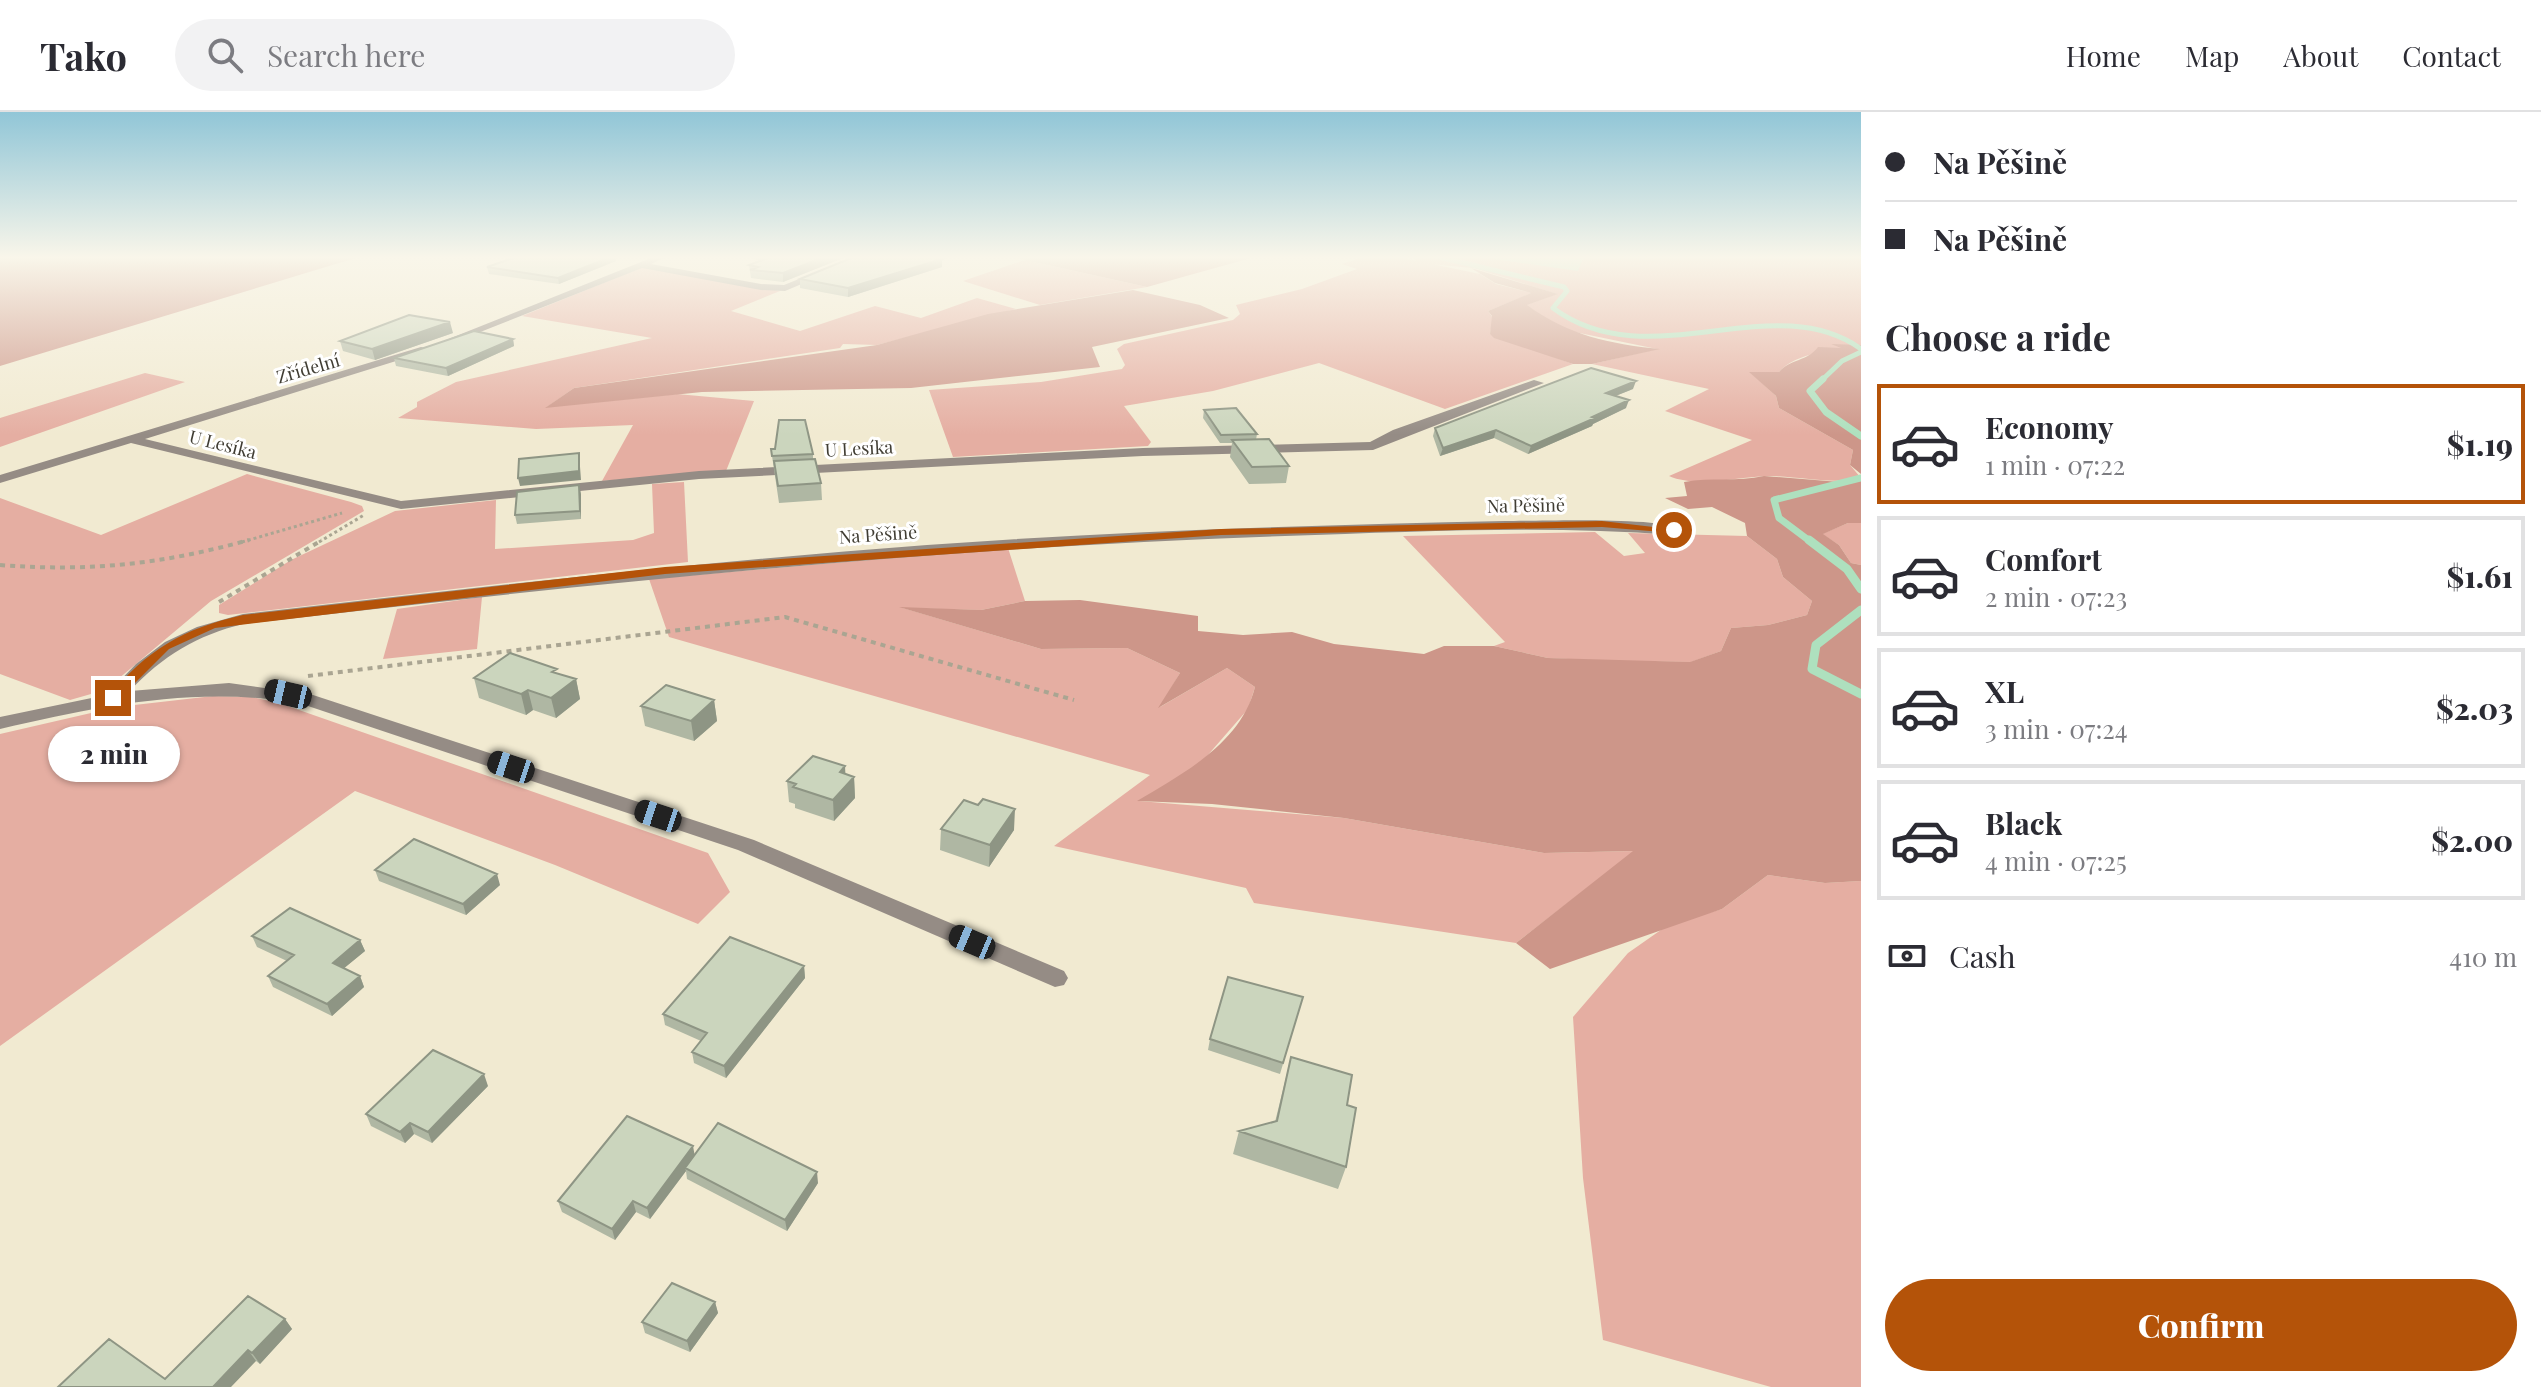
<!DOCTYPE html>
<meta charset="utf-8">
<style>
:root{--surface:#fff;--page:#f2f2f3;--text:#2b2b33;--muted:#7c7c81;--line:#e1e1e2;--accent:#b45309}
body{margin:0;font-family:"Playfair Display",serif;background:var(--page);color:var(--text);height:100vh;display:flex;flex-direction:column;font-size:30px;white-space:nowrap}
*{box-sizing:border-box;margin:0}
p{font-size:26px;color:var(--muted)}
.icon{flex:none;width:44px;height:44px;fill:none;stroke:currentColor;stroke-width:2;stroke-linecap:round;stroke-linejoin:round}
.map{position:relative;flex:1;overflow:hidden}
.details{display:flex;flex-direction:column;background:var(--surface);width:680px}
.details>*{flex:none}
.banner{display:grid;align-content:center;height:176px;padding:0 24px;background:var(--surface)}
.end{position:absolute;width:36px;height:36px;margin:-18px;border:10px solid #b45309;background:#fff;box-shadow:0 0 0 4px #fff}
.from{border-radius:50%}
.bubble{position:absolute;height:56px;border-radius:28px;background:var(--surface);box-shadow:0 2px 6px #0004;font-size:26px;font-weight:800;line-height:56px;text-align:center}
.car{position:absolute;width:24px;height:48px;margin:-24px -12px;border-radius:10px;box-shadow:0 0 6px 2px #0007;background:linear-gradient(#222 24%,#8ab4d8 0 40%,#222 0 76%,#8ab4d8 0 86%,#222 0)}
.banner b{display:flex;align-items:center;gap:28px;height:76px;font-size:30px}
.banner b+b{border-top:2px solid var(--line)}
.banner i{width:20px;height:20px;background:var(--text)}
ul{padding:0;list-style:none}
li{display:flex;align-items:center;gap:24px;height:120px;margin:0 16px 12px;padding:0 8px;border:4px solid var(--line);border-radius:0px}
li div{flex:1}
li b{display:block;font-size:30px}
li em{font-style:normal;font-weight:800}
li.selected{border-color:var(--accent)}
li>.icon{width:72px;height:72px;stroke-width:1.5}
h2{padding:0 24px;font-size:36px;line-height:96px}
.pay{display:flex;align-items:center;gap:20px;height:88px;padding:0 24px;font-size:30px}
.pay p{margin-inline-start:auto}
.primary-button{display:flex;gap:16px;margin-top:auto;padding:16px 24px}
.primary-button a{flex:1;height:92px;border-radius:48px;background:var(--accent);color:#fff;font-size:32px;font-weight:800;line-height:92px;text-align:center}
header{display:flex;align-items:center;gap:48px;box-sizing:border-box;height:112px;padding:0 40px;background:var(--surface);border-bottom:2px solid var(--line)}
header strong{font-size:38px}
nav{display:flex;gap:44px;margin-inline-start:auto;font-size:28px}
.search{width:560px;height:72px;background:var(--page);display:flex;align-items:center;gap:20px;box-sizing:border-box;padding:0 28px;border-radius:44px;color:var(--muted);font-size:30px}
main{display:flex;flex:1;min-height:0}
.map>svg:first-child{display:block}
</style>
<header>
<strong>Tako</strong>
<div class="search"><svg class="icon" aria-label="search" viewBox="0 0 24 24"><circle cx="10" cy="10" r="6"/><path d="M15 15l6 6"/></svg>Search here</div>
<nav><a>Home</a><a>Map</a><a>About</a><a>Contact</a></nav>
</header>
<main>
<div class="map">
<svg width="1861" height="1275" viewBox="0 0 1861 1275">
<rect width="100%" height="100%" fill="#f1ead1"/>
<path fill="#e5aea2" d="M1365 144H1393L1480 162 1496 172 1532 181 1488 199 1493 206 1490 222 1573 252 1445 297 1319 251 1213 279 1124 294 1151 330 1148 334 953 345 929 278 1041 270 1122 257 1125 253 1117 237 1124 232 1233 208 1240 202 1236 193 1302 177 1357 157 1342 152Z
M1410 144H1861V233C1836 238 1796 240 1779 260H1750L1776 284 1779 296 1853 338 1850 353 1861 366C1831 373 1798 364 1767 364 1737 365 1696 376 1669 364L1752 328 1665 299 1709 277 1592 252 1657 237 1560 217 1526 193 1557 182 1474 156 1419 151Z
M1025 148 1147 175 1040 193 963 169Z
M643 155 780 179 731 199 800 219 875 194 921 206 977 186 1016 197 877 233 843 232 840 236 574 276 547 295 677 282 754 289 726 359 602 369 633 313 536 317 398 306 417 295V290L456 270 652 226 522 204Z
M145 261 185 270 0 335V306Z
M247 362 351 390 362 394 364 399 211 489 105 578 70 588 0 562V386L101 423Z
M684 370 688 450 228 503 219 501V493L291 448 395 399 496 388 495 437 633 428 654 421 652 372Z
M1848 411H1861V453L1851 451 1839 433 1822 422Z
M1595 420 1624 444 1645 441 1628 421 1747 424 1777 447 1783 465 1812 489 1807 503 1768 513 1731 516 1721 539 1691 550 1612 549 1548 546 1494 534 1505 530 1403 424Z
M1008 436 1025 489 981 498 903 496 1041 537 1127 536 1180 561 1160 595 1227 556 1255 575 1248 597 1200 652 1139 689 1344 706 1544 741 1635 739 1516 831 1254 791 1246 776 1054 734 1150 663 669 525 649 467Z
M482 485 477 537 383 547 397 497Z
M213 584 252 585 279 591 708 741 730 780 698 812 555 753 355 679 0 934V622L117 595Z
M1768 763 1825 771 1861 769V1275H1771L1603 1228 1583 1066 1573 905 1628 841 1668 813 1722 797Z"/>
<path fill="#cd9689" d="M0 144H362L0 254Z
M1007 144H1258L1147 175Z
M1471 156 1558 182 1527 193C1568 223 1609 232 1660 237L1592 252H1573L1494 226 1490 222 1492 204 1488 199 1531 181 1495 171Z
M1133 178 1200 193 1229 206 1092 235 1100 255 911 276 702 280 545 296 574 276 877 233 988 202Z
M1831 232 1861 233V362L1850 353 1853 338 1779 296 1776 284 1749 260H1779C1790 247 1808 249 1818 235L1841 236Z
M1764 364 1852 371 1861 366V411H1848L1823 422 1839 433 1851 451 1861 453V769L1825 771 1768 763 1722 797 1550 857 1516 831 1633 739 1544 741 1344 706 1212 692 1137 689C1184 661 1241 631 1255 575L1227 556 1158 596 1180 561 1127 536 1041 537 899 495 981 498 1025 489 1080 488 1198 504V519L1243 523 1292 520 1334 532 1424 542 1444 534H1494L1548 546 1690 550 1721 539 1731 516 1768 513 1807 503 1812 489 1783 465 1777 447 1747 424 1745 411 1712 395 1688 397 1665 386 1687 384 1684 370C1711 365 1737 370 1764 364Z"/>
<path fill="#aee0be" d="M1473 144H1584L1578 159Z"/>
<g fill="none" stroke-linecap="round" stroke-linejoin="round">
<path stroke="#aee0be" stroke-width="5" d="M1435 144 1564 175 1567 179 1553 196C1648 267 1773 174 1861 237
M1821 269 1842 249 1861 240"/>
<path stroke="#aee0be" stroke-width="7" d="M1823 267 1810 279 1826 300 1861 324
M1811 430 1779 406 1774 388 1861 366"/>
<path stroke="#aee0be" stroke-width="9" d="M1809 428 1847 457 1861 477
M1861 498 1816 533 1812 557 1861 582"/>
<path stroke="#aaa592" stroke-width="3" stroke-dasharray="3 3" stroke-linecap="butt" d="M242 430 342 401
M319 430 364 403"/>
<path stroke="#aaa592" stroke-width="4" stroke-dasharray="5 5" stroke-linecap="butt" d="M0 453C90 460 163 452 249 428
M219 490 322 428
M308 564 785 505 1074 588"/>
<path fill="#958c85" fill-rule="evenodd" d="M656 144H668L651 152 761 172 784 173 856 144H868L785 179 761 178 642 156 455 230 446 228Z
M421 235 425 236V240L145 327 401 389 699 359 1143 336 1370 330 1393 318 1534 268 1544 271 1373 338 1143 344 699 367 401 397 131 331 0 371V363Z
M1505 409C1534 409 1665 404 1682 418L1674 423C1544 413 1414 420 1285 424 936 435 589 472 243 512 198 523 162 544 130 579L229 571 313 583 754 728 1064 859 1068 866 1064 873 1055 875 738 738 302 592C199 573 101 594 0 617V605L106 583 136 552 165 530 197 515 243 502C470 476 698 450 927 433 1119 419 1312 413 1505 409Z"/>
</g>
<path fill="#afb7a3" d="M519 144H616V149L559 172 489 162 487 155Z
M754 144H848L783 170 751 166 749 153 761 149 754 147Z
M942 155 848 185 800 176V167Z
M453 221 375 248 343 239 340 229Z
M513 227 514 234 448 264 396 254 394 246Z
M1633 277 1615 284 1626 296 1593 312 1592 314 1528 342 1494 326 1440 344 1433 324 1435 316Z
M1204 298 1257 322 1256 328 1289 354 1286 371 1249 372 1230 345 1232 331H1220L1203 306Z
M771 337 813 342V347L821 371 822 388 779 391Z
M581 382V407L517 412 515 403Z
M558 562 576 567 580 587 556 606 533 598 526 603 479 586 474 566Z
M714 588 717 609 694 629 645 614 641 594Z
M846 662 854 665 855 686 834 709 795 696V692L789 690 787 669Z
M978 693 1014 718 989 755 940 738 941 717Z
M375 758 500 773 466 803 379 769Z
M252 824 360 828 365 839 344 856 360 864 364 875 332 904 273 875 268 864 287 849 257 835Z
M804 854 805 866 726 966 694 951 692 940 701 929 665 913 663 902Z
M1303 885 1280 962 1208 938 1210 927Z
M1291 945 1347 993 1346 1055 1338 1077 1233 1042 1239 1019 1275 1010Z
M488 974 432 1031 414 1022 405 1031 371 1014 366 1002Z
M695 1043 818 1071 787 1119 687 1067 686 1059 650 1107 636 1100 615 1128 562 1100 558 1089Z
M715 1190 718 1201 690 1240 645 1221 642 1210Z
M285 1207 292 1217 260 1252 256 1249 165 1267Z"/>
<path fill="#8e9584" d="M613 144H616V149L559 172 558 166Z
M827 144H848L783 170V161Z
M942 147V155L848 185V176Z
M450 210 453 221 375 248 372 237Z
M513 227 514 234 448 264 446 256Z
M1636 269 1633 277 1603 289 1606 281Z
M1629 288 1626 296 1593 312 1592 314 1528 342 1531 334Z
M1496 318 1494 326 1440 344 1443 336Z
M579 341 581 368 520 374 518 366Z
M579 373 581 382V407L580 399Z
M576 567 580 587 556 606 551 586Z
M528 578 533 598 526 603 521 582Z
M714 588 717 609 694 629 691 609Z
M845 654 846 674 854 665 855 686 834 709 833 688 840 660Z
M1015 697 1014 718 989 755 990 733Z
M497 762 500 773 466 803 463 792Z
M360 828 365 839 337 862 333 851Z
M804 854 805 866 726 966 724 954Z
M360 864 364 875 332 904 327 892Z
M484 962 488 974 432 1031 428 1020Z
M410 1011 414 1022 405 1031 400 1020Z
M693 1034 695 1045 685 1056 686 1059 650 1107 647 1096Z
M817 1060 818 1071 787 1119 785 1108Z
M633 1089 636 1100 615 1128 612 1117Z
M715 1190 718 1201 690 1240 687 1229Z
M285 1207 292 1217 260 1252 252 1241Z
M248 1238 256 1249 231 1275H213Z"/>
<path fill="#cbd5bd" stroke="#8e9584" stroke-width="2" d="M519 144H613L558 166 487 155Z
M773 144H827L783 161 750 158 758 155 749 153Z
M856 144H930L942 147 848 176 800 167Z
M409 203 450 210 372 237 340 229Z
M474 219 513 227 446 256 394 246Z
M1591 256 1636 269 1606 281 1629 288 1592 305 1595 306 1531 334 1496 318 1443 336 1435 316Z
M1236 296 1257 322 1221 323 1204 298Z
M779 308H805L813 342 772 344 771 337H775Z
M1269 327 1289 354 1252 355 1232 328Z
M579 341V359L518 366 519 347Z
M815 347 821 371 778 374 774 349Z
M579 373 580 399 515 403 517 380Z
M510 541 557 557 552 560 576 567 551 586 528 578 521 582 474 566Z
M666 573 714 588 691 609 641 594Z
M813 644 845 654 840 660 854 665 833 688 793 675 796 672 787 669Z
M983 687 1015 697 990 733 941 717 964 688 978 693Z
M414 727 497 762 463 792 375 758Z
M290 796 360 828 333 851 360 864 327 892 268 864 294 843 252 824Z
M730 825 804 854 724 954 692 940 707 921 663 902Z
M1228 865 1303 885 1283 951 1210 927Z
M433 938 484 962 428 1020 410 1011 400 1020 366 1002Z
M1291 945 1352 963 1347 993 1356 996 1346 1055 1239 1019 1277 1009Z
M627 1004 693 1034 647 1096 633 1089 612 1117 558 1089Z
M718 1011 817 1060 785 1108 685 1056Z
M672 1171 715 1190 687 1229 642 1210Z
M248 1184 285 1207 252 1241 248 1238 213 1275H58L109 1227 165 1267Z"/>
<linearGradient id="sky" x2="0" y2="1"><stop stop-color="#91c6d7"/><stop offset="0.45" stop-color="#f9f6ea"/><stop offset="1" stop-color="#f9f6ea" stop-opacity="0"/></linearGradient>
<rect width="1861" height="323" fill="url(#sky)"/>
<path fill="#b45309" d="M1602 409 1679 418 1674 421 1602 415 1221 423 665 462 215 516 169 537 118 588 107 586C148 537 182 517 243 503L665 455 1221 417Z"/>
<g text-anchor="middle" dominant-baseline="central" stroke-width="6" stroke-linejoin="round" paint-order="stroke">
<g font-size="18" fill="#403d33" stroke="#fff">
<text transform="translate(308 256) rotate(-16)">Zřídelní</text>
<text transform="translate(223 332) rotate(14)">U Lesíka</text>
<text transform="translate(859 336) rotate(-3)">U Lesíka</text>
<text transform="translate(1526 393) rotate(-1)">Na Pěšině</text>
<text transform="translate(878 422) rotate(-4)">Na Pěšině</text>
</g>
</g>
</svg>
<i class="end from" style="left:1674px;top:418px"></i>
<i class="end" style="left:113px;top:586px"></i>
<div class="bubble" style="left:48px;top:614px;width:132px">2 min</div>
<i class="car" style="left:288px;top:582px;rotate:283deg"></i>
<i class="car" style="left:511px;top:655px;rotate:288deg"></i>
<i class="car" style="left:658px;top:704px;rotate:288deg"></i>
<i class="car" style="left:972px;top:830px;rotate:293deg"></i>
</div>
<section class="details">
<div class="banner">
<b><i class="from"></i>Na Pěšině</b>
<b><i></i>Na Pěšině</b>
</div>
<h2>Choose a ride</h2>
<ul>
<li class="selected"><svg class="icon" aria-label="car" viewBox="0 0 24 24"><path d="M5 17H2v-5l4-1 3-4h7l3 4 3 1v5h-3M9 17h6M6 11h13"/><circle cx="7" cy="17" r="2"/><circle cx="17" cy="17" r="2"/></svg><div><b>Economy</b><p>1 min · 07:22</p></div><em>$1.19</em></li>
<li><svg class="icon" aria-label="car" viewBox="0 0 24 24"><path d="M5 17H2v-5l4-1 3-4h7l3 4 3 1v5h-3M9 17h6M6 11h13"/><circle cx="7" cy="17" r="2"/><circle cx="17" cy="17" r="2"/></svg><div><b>Comfort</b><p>2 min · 07:23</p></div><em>$1.61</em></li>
<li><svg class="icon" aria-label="car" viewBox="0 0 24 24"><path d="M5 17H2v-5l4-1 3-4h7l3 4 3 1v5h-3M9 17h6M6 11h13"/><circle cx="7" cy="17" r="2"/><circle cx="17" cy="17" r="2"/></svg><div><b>XL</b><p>3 min · 07:24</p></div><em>$2.03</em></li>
<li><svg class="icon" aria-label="car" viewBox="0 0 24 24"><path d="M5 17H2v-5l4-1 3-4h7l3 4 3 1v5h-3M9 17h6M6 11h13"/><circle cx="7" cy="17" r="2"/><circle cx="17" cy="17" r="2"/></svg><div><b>Black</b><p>4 min · 07:25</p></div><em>$2.00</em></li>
</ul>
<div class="pay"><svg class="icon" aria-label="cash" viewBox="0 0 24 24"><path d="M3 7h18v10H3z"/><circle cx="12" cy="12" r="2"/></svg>Cash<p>410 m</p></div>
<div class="primary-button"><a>Confirm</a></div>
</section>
</main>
